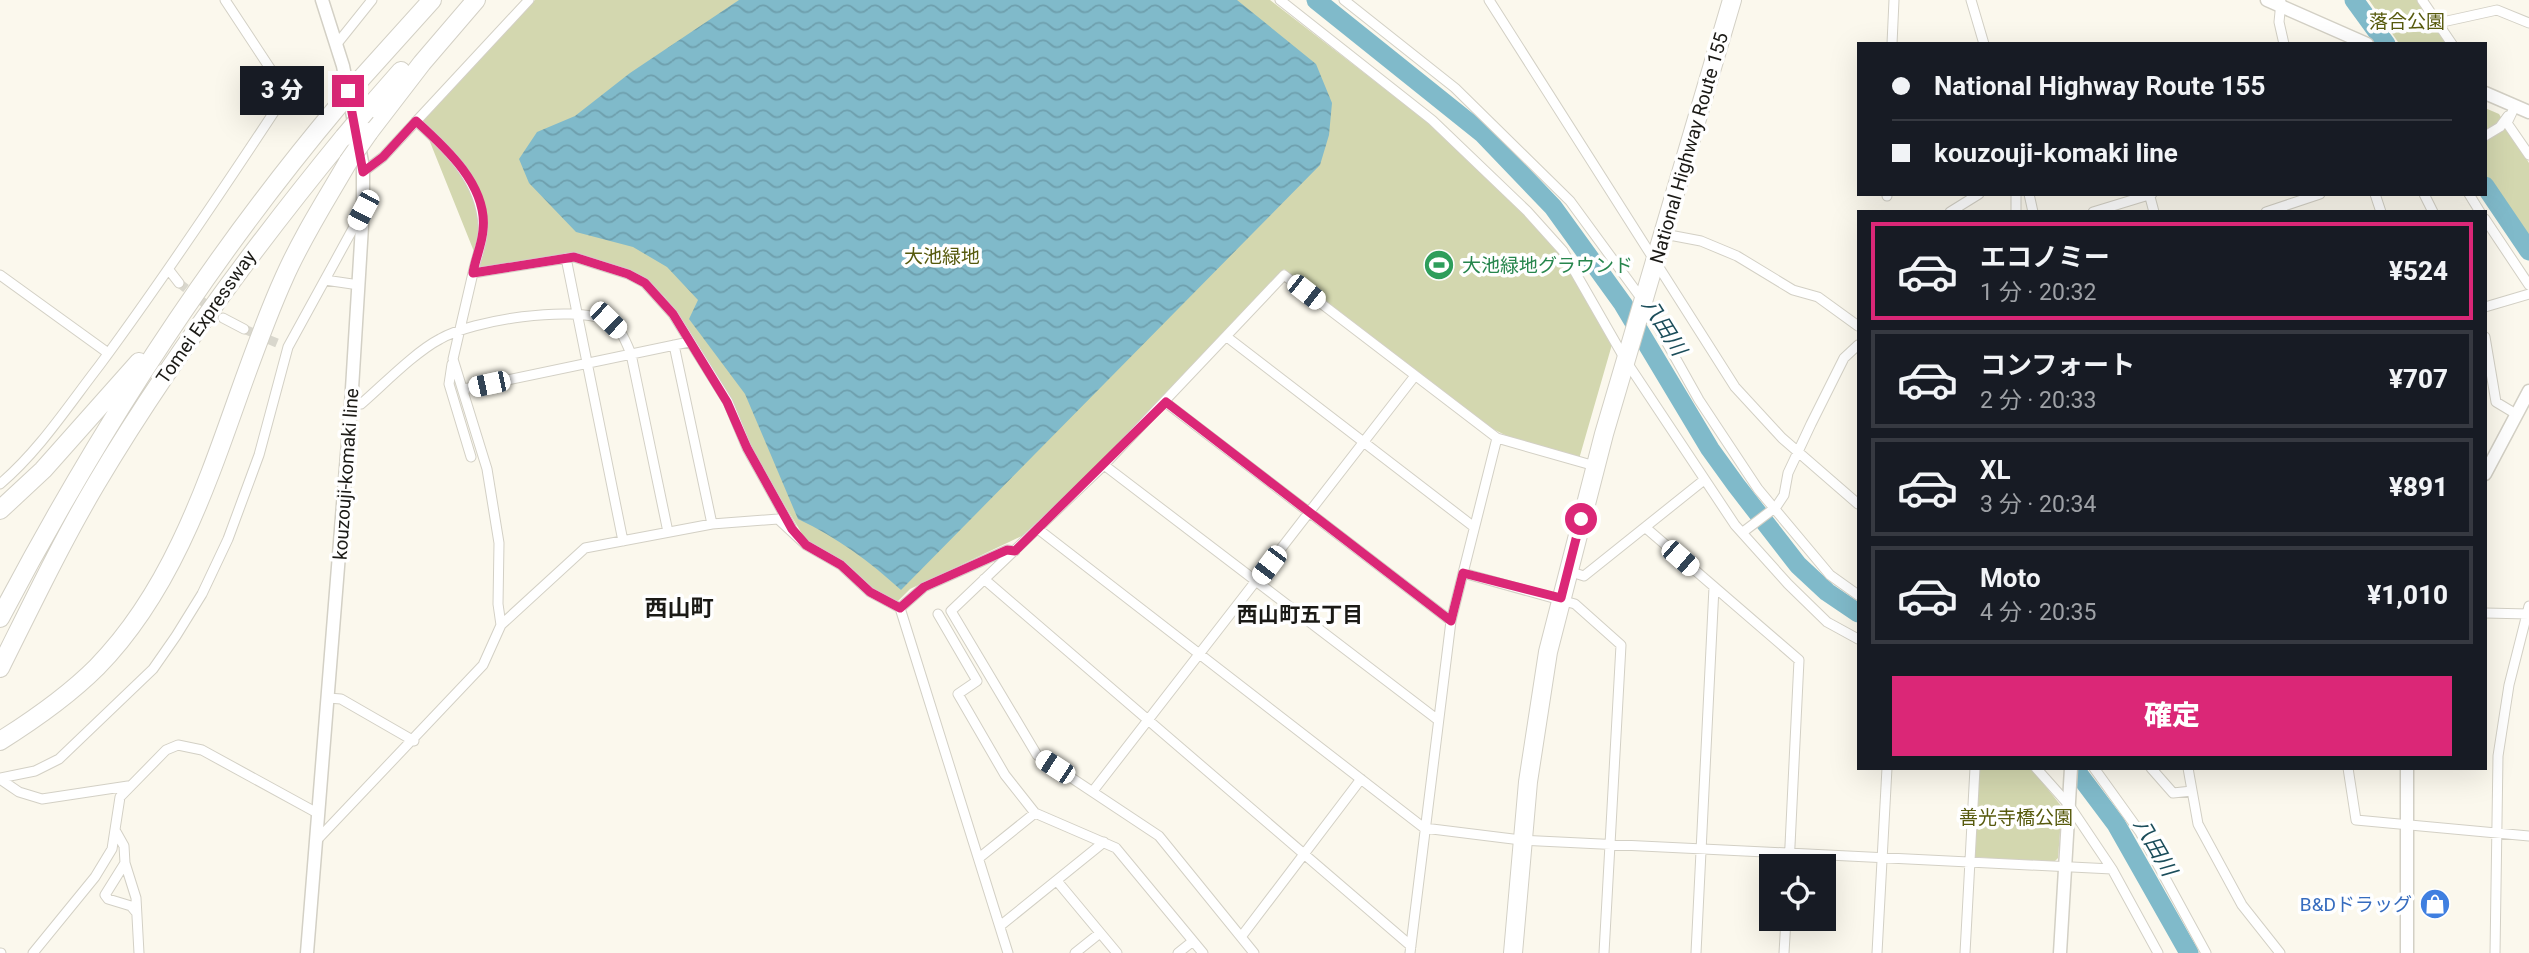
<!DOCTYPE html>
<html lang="ja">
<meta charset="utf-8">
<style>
:root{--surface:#171b24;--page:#242831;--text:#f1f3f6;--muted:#9ea1a6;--line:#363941;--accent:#db2777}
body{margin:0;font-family:Roboto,"Noto Sans JP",sans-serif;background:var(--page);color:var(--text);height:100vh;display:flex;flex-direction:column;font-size:26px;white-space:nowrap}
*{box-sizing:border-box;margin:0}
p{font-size:23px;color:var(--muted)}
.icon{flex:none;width:38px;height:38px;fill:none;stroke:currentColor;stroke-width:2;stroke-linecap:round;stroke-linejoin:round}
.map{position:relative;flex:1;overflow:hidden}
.sheet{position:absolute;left:1857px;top:210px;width:630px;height:560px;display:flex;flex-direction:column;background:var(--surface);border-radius:0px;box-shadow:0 7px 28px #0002}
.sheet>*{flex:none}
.guide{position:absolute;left:1857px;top:42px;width:630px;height:154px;border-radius:0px;box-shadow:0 7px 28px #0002;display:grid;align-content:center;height:154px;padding:0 35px;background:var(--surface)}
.tools{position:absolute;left:1759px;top:854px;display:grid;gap:14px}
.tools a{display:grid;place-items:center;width:77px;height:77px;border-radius:0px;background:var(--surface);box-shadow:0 7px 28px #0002;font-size:35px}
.end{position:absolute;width:32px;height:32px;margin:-16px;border:9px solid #db2777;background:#fff;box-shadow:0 0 0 4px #fff}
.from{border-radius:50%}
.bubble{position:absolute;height:49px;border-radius:0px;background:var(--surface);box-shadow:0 7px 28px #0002;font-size:23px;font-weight:800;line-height:49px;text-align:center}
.car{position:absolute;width:21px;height:42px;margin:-21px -10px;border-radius:9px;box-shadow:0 0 5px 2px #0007;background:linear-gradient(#fff 24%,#345 0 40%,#fff 0 76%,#345 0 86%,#fff 0)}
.guide b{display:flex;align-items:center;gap:24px;height:66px;font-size:26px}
.guide b+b{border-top:2px solid var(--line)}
.guide i{width:18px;height:18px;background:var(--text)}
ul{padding:12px 0 0;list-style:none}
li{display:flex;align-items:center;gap:21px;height:98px;margin:0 14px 10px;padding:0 21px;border:4px solid var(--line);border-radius:0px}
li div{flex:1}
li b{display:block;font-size:26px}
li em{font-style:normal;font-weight:800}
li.on{border-color:var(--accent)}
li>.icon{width:63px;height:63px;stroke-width:1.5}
.action{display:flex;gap:14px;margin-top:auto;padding:14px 35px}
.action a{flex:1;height:80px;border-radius:0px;background:var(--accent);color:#fff;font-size:28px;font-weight:800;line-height:80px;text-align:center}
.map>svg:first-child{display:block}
</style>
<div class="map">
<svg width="2529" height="953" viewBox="0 0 2529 953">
<defs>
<pattern id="water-waves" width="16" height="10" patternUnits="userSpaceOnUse" patternTransform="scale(1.75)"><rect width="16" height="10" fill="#80baca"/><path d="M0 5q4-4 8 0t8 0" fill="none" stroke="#6e9fad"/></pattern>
</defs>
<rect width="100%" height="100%" fill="#fbf8ed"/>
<path fill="#d3d7af" d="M535 0H1270L1425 120 1524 213 1561 254 1613 341 1579 459 1515 440 1491 428 1284 269 1106 456 1024 535 910 589 897 602 873 588 844 561 807 542 749 446 683 325 665 297 646 281 596 259 576 255 481 269 422 122Z
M2369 0H2418L2447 44 2398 42Z
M2485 108 2499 114 2529 163V238L2485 176Z
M1976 768H2030L2035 773 2062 807 2058 858 2054 862 1972 857Z"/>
<path fill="url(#water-waves)" d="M739 0H1237L1316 64 1332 103 1329 135 1320 165 901 590C869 561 838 538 798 519L745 394 689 319 698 300 667 267 633 247 576 232 529 183 519 159 537 132 575 116 630 73Z"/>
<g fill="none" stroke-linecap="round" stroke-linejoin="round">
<path stroke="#80baca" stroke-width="19" d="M1316 0 1482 133 1553 207 1623 304 1710 449 1736 485 1798 565 1827 592 1858 613
M2354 0 2386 44
M2485 186 2529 251
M2074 768 2116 824 2189 953"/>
<path stroke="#d9d7cd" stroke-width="9" stroke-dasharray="9 4.5" stroke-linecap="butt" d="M179 283 213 310
M244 329 277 343"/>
<g stroke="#d3d0c5" stroke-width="11">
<path id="street" d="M1280 0 1432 120 1527 211 1563 251 1626 361 1735 525 1788 584 1827 622 1858 639
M1344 0 1455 88 1570 201 1644 302 1699 400 1758 489 1830 575 1858 595
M1489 0 1735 387 1782 438 1858 504
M1971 0 1984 44
M2422 0 2452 44
M2281 2 2279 22 2284 44
M2438 23 2497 10 2529 23
M1892 44 1894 0
M336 45 372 0
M2515 106 2507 123 2529 155
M416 121C448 150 480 179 483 225 484 241 476 258 473 273
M2485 136 2500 127 2508 116
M363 172 383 157 529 0
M2016 194V212
M2029 194 2033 212
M2375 194 2381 212
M2424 194 2433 212
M2469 194 2480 212
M1887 196V194
M2150 197 2154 212
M1950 212 1979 194
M2093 212 2152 194
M2266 212 2320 194
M2485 219 2529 285
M1664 234 1701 241 1737 256 1793 290 1818 297 1858 326
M566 258 623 541
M169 270 179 283
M0 275 108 353
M325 280 359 285
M2485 307 2529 294
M223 318 244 329
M1227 337 1474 527
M2485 337 2496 402 2516 414
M674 345 712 524
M452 364 449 384 471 457
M464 389 689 342
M1165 402 1451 621
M351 405 361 404C383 385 415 352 440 339 473 320 571 305 607 320 620 325 626 342 631 354L668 532
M1104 465 1438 720
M0 484C39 451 68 406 99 366 162 281 220 194 278 106L282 96 281 85 225 0
M1646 528 1799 660 1789 866
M1038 529 1424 828 1521 840 2112 869 2158 953
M1743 532 1776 507 1784 495 1788 473 1811 424 1844 358 1858 345
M1568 571 1584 576 1704 480
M1463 573 1575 604 1621 645 1604 953
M984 579 1411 946
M900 608 924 587 1007 550 1015 551
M2485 613 2529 614
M938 614 977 681 958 694 1005 775 1035 813 1116 848 1203 953
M501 625 498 604 499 543 487 469 453 359 473 273 574 257 628 274 645 283 673 314 728 402 747 448 791 527
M328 698 341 699 414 741
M2036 768 2069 805 2112 869
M2094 768 2140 832 2206 953
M2151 768 2173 793 2192 791
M2188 768 2198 824 2242 905 2280 953
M2348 768 2356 820 2529 836
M0 778 35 771 59 759 153 669 176 636 202 594 228 539 259 455 288 347 361 214
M0 779 19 792 42 799 128 786
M1093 791 1414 377
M115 830 124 846 125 863 136 898 139 953
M317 840 483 665 501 625 585 548 712 524 778 519 806 545 841 565 870 592 900 608 1008 953
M979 858 1035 813
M125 863 105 895 108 899 131 906 136 912
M1057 881 1117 953
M1000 926 1104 842
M1241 937 1361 779
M0 953H1
M33 953 95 877 112 849 120 797 166 750 178 745 202 750 319 814
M1075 953 1100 933
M1178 953 1193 941
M1254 953 1159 836 1037 755 951 611 1104 465 1284 275 1497 438 1595 466
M1410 953 1451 621 1497 438
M1696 953 1714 587
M1784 953 1786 919
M1877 953 1887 768
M1965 953 1975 768
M2495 953 2498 756 2509 685 2529 606"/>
</g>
<g stroke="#d3d0c5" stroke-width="15">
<path id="secondary" d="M2267 0 2367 44
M2485 93 2529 112
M2485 474 2529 391
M307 953 351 405 363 210V167L343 66 322 0
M2060 953 2071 768
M2407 953V768"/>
</g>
<g stroke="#d3d0c5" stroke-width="20">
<path id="highway" d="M359 81 432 0
M366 111 401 71
M369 132 422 63 476 0
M0 510 43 470 139 362
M0 618C95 437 207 262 339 105
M0 668C31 606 61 543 96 484 169 361 254 247 344 137
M0 741C35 719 68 696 97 667 199 563 226 406 284 278 302 237 326 200 348 162
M1513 953 1528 782 1548 652 1604 434 1732 0"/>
</g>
<use href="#street" stroke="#fff" stroke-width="9"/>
<use href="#secondary" stroke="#fff" stroke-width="12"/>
<use href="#highway" stroke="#fff" stroke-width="18"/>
<g stroke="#d3d0c5" stroke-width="20" stroke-linecap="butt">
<path id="highway-bridge" d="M339 105 359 81
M344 137 366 111
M348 162 369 132"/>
</g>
<use href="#highway-bridge" stroke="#fff" stroke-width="18"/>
</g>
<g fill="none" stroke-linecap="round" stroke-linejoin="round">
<path stroke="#db2777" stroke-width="9" d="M348 91 363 172 383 157 416 121C446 148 488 186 483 230 482 245 475 259 473 273L574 257 628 274 645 283 673 314 727 402 747 448 792 529 806 545 841 565 870 592 900 608 924 587 1007 550 1015 551 1166 402 1451 621 1463 573 1561 598 1581 519"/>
</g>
<defs>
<g id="stadium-disc" transform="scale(1.575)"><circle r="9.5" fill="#2e9e5b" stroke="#fff"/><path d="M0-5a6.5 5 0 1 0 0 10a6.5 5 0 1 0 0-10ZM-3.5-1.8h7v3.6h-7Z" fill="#fff"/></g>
<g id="shop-disc" transform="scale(1.575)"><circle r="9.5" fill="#3f7fe0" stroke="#fff"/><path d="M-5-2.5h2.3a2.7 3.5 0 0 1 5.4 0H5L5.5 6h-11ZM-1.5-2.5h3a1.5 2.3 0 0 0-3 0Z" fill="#fff"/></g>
</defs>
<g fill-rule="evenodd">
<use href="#stadium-disc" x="1439" y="265"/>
<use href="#shop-disc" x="2435" y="904"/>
</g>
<g text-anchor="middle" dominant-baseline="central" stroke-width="7" stroke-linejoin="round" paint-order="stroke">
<g font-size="19" fill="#575a0d" stroke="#fff">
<text x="2407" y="21">落合公園</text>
<text x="942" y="256">大池緑地</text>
<text x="2016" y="817">善光寺橋公園</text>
</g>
<g font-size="19" fill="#1b1a16" stroke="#fff">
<text transform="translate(1689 148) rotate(-74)">National Highway Route 155</text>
<text transform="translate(206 317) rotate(-55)">Tomei Expressway</text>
<text transform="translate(346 474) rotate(-86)">kouzouji-komaki line</text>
</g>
<g font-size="19" fill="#27864d" stroke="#fff" text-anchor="start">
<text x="1462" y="265">大池緑地グラウンド</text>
</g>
<g font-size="19" fill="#366cbe" stroke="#fff" text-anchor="end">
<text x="2412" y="904">B&amp;Dドラッグ</text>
</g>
<g font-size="21" font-style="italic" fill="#1b4d5a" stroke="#fff">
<text transform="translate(1664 327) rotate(58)">八田川</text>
<text transform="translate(2155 847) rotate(60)">八田川</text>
</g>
<g font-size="21" font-weight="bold" fill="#1b1a16" stroke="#fff">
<text x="1300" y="615">西山町五丁目</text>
</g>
<g font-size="23" font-weight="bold" fill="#1b1a16" stroke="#fff">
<text x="679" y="608">西山町</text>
</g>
</g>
</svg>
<div class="tools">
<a><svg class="icon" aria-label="locate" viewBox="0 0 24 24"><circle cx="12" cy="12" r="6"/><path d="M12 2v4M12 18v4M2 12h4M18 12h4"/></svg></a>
</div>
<i class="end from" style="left:1581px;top:519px"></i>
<i class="end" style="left:348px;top:91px"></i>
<div class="bubble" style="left:240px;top:66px;width:84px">3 分</div>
<i class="car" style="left:363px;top:210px;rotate:208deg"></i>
<i class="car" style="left:1306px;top:292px;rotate:128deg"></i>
<i class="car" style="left:608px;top:320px;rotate:134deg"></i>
<i class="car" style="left:489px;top:384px;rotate:258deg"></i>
<i class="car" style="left:1680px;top:558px;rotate:131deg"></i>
<i class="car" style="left:1269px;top:565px;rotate:217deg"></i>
<i class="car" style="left:1055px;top:767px;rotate:303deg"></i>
<div class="guide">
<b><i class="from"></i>National Highway Route 155</b>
<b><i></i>kouzouji-komaki line</b>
</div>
<section class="sheet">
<ul>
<li class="on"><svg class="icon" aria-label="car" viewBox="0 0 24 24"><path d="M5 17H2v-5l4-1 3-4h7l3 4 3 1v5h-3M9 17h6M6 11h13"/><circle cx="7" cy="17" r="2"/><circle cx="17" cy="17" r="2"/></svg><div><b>エコノミー</b><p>1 分 · 20:32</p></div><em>¥524</em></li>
<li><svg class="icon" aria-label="car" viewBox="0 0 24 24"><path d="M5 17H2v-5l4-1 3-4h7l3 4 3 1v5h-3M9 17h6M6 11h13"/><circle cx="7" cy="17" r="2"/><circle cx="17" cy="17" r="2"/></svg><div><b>コンフォート</b><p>2 分 · 20:33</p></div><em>¥707</em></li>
<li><svg class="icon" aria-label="car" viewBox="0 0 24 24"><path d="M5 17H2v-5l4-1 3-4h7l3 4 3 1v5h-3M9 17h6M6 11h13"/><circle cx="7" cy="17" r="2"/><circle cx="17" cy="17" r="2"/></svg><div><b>XL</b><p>3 分 · 20:34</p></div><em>¥891</em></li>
<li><svg class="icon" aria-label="car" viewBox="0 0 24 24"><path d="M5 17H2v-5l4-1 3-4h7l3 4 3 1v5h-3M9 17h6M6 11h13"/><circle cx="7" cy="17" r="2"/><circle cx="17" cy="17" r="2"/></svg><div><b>Moto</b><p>4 分 · 20:35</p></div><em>¥1,010</em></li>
</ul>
<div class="action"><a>確定</a></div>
</section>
</div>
